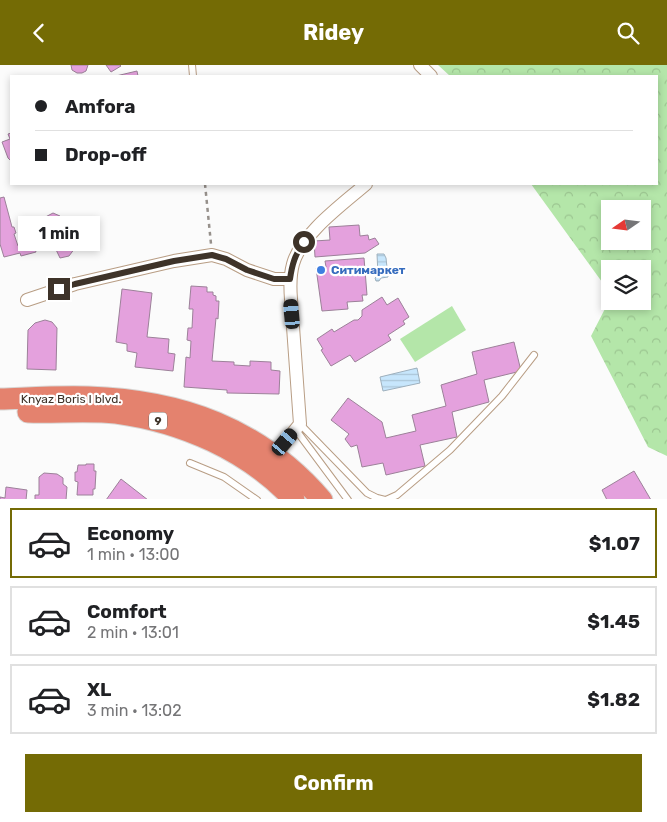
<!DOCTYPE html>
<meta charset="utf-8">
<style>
:root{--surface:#fff;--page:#f6f6f6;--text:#202124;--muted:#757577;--line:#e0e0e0;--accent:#746b05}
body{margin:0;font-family:Rubik,sans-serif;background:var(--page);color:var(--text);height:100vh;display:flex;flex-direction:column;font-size:19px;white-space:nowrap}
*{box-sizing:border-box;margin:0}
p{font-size:16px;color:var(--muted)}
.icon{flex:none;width:28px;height:28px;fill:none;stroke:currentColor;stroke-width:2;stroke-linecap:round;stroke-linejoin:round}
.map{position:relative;height:434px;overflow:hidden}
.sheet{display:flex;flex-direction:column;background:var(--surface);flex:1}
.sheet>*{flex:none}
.hud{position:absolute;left:10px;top:10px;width:648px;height:110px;border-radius:0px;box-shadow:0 2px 8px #0003;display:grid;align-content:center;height:110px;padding:0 25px;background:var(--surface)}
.needle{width:32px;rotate:256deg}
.fabs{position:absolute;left:601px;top:135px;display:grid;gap:10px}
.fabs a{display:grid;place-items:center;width:50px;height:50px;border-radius:0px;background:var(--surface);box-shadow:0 2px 8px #0003;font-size:25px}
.end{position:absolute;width:22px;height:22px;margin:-11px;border:6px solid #3e3329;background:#fff;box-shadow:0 0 0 2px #fff}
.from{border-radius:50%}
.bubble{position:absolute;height:35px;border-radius:0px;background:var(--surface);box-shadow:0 2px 8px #0003;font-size:16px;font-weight:700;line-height:35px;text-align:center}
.car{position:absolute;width:15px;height:30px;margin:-15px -8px;border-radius:6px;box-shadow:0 0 4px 1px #0007;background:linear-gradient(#222 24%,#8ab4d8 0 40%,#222 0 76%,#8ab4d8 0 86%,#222 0)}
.hud b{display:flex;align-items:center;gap:18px;height:48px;font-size:19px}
.hud b+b{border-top:1px solid var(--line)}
.hud i{width:12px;height:12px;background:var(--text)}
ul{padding:9px 0 0;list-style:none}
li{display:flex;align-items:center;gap:15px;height:70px;margin:0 10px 8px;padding:0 15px;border:2px solid var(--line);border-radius:0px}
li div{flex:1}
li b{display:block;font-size:19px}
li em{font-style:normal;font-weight:700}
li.selected{border-color:var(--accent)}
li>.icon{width:45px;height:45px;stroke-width:1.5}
.button{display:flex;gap:10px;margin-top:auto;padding:10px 25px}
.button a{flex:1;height:58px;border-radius:0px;background:var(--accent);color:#fff;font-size:20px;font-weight:700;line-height:58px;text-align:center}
header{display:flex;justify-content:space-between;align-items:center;height:65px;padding:0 25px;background:var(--accent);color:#fff;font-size:22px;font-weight:700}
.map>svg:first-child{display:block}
</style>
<header><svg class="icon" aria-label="back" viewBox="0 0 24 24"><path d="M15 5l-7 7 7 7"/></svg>Ridey<svg class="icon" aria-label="search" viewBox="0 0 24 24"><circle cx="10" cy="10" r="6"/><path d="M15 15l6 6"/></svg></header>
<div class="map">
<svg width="667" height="435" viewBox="0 0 667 435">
<defs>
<pattern id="forest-crowns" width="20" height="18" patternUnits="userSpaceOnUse" patternTransform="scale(1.25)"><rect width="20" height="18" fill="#b4e6a9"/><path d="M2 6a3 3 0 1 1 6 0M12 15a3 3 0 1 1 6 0" fill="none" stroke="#9cc691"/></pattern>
<pattern id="water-rules" width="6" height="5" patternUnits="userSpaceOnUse" patternTransform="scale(1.25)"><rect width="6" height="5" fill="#c7e6fc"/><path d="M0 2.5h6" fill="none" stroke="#acc6d8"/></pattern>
</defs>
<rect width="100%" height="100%" fill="#fbfbfb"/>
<path fill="url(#forest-crowns)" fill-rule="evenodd" d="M438 0H667V391L648 382 591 271 610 234V236H642V204H610V228L531 119H656V11H450ZM610 144H642V176H610Z"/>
<path fill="#b4e6a9" d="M452 241 466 265 415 297 400 274Z"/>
<path fill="url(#water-rules)" stroke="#9eb0bd" d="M377 189H384L386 193 388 212 381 213 379 216H376L375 213 378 210Z
M417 303 420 318 383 326 380 312Z"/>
<path fill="#e4a1dd" stroke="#9c8199" d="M71 0H88L86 6 82 8H77L72 5Z
M106 0H120L121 1 111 7Z
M137 6 138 11H116Z
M11 68V95H10L8 93 2 77 10 74 8 69Z
M4 132 12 162H14L16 168 14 169 18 181 33 177 36 187 21 191 20 188 4 192 0 179V133Z
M53 148 60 151 62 160 69 162 74 168 76 175 75 183 69 191 60 193 49 170 41 173 36 157Z
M359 160 360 171 368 170 369 175 375 173 379 179 365 188 315 192 314 176 330 175 329 162Z
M364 193 367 230H362L363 236 347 237 348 244 322 246 316 203 326 202 325 196Z
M191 221 207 222V227H213V230L216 231V236H219L218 254 216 253 212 296 234 297V300L250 301V296L271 297V305L280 306 279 329 227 328V325L184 322 186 292 190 293 191 276 187 275 188 263H192L193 244H189Z
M122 224 152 228 147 272 169 274 168 288 175 289 173 306 135 302 137 288 127 286V279L116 277Z
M382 232 387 240 398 233 409 252 403 256 405 259 388 270 391 275 355 297 350 290 331 301 321 285 323 284 317 274 332 264 334 267 354 255H358L362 251V245Z
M45 255 52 257 57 263 56 305 27 304 28 265 35 258Z
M514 277 521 306 484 315 489 337 452 347 457 372 420 380 425 401 386 410 383 398 362 402 357 380 351 382 345 374 349 369 331 355 348 333 382 357 386 373 416 366 412 350 446 341 441 320 477 309 472 287Z
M86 399H94V406H96L95 424H93V430H77L78 417 75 416V407H77L78 400H86Z
M634 406 651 435H607L602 425Z
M44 408 57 409 63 413V419L67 422 66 435H35V430H39V412Z
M121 414 148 435H106Z
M6 422 27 425 26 435H0V432L5 433Z"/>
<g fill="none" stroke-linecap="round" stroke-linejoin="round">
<g stroke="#b89d84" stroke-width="8">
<path id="service" d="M192 0 193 11
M300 359 367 428 377 433 385 435
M296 365 348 435
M190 398 224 412 257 435
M386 435 397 430 450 385 502 331 534 290"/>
</g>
<g stroke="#b89d84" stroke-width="14">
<path id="minor" d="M420 0 431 11
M27 235 75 219 174 196 212 190 226 194 247 205 274 214H290
M275 390 300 359 291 234C290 222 290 210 293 199 301 169 343 139 366 119"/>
</g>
<g stroke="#d8d6d4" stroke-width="23">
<path id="trunk" d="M0 334C29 333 59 331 88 332 181 335 260 363 322 435
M28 347C55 348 90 345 116 348 182 357 247 385 294 435"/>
</g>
<path stroke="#96908b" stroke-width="2.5" stroke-dasharray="4 4" stroke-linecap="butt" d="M205 119 211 179"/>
<use href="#service" stroke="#fff" stroke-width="6"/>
<use href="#minor" stroke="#fff" stroke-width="12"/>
<use href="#trunk" stroke="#e4826e" stroke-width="21"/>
</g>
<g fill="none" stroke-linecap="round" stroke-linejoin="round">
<path stroke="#3e3329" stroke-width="6" d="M59 224 75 219 174 196 212 190 226 194 247 205 274 214H290C292 200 295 189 304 177"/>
</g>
<circle fill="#3f7fe0" stroke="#fff" stroke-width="2" cx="321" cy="205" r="5"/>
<g text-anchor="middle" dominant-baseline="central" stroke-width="4.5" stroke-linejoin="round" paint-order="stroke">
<rect fill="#fff" stroke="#787069" stroke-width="1" x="149" y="347.5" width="18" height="17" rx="4"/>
<g font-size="11" font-weight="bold" fill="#3e3329">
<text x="158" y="356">9</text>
</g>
<g font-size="12" font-weight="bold" fill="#366cbe" stroke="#fff" text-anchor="start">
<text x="331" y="205">Ситимаркет</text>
</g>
<g font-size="12" fill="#3e3329" stroke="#fff">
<text x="71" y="334">Knyaz Boris I blvd.</text>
</g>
</g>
</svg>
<div class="fabs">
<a><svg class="needle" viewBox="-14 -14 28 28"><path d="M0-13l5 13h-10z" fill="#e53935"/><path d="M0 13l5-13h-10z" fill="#757577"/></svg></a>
<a><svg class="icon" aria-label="layers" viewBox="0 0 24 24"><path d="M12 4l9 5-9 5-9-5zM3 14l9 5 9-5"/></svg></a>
</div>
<i class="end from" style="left:304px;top:177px"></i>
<i class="end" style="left:59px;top:224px"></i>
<div class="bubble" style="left:18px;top:151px;width:82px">1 min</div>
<i class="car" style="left:292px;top:249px;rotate:355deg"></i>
<i class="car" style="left:285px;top:377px;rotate:40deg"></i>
<div class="hud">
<b><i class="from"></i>Amfora</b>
<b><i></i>Drop-off</b>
</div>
</div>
<section class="sheet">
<ul>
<li class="selected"><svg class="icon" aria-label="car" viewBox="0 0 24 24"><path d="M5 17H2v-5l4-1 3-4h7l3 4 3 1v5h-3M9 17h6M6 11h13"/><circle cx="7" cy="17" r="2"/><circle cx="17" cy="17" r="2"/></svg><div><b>Economy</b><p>1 min · 13:00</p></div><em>$1.07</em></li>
<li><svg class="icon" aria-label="car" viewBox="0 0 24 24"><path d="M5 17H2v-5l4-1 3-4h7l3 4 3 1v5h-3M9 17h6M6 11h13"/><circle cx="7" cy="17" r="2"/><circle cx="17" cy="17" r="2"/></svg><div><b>Comfort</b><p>2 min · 13:01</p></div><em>$1.45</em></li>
<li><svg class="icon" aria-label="car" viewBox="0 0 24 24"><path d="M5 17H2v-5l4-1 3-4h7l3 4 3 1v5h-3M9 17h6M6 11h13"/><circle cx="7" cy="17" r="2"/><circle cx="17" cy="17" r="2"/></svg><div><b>XL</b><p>3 min · 13:02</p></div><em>$1.82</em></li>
</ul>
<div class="button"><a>Confirm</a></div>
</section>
